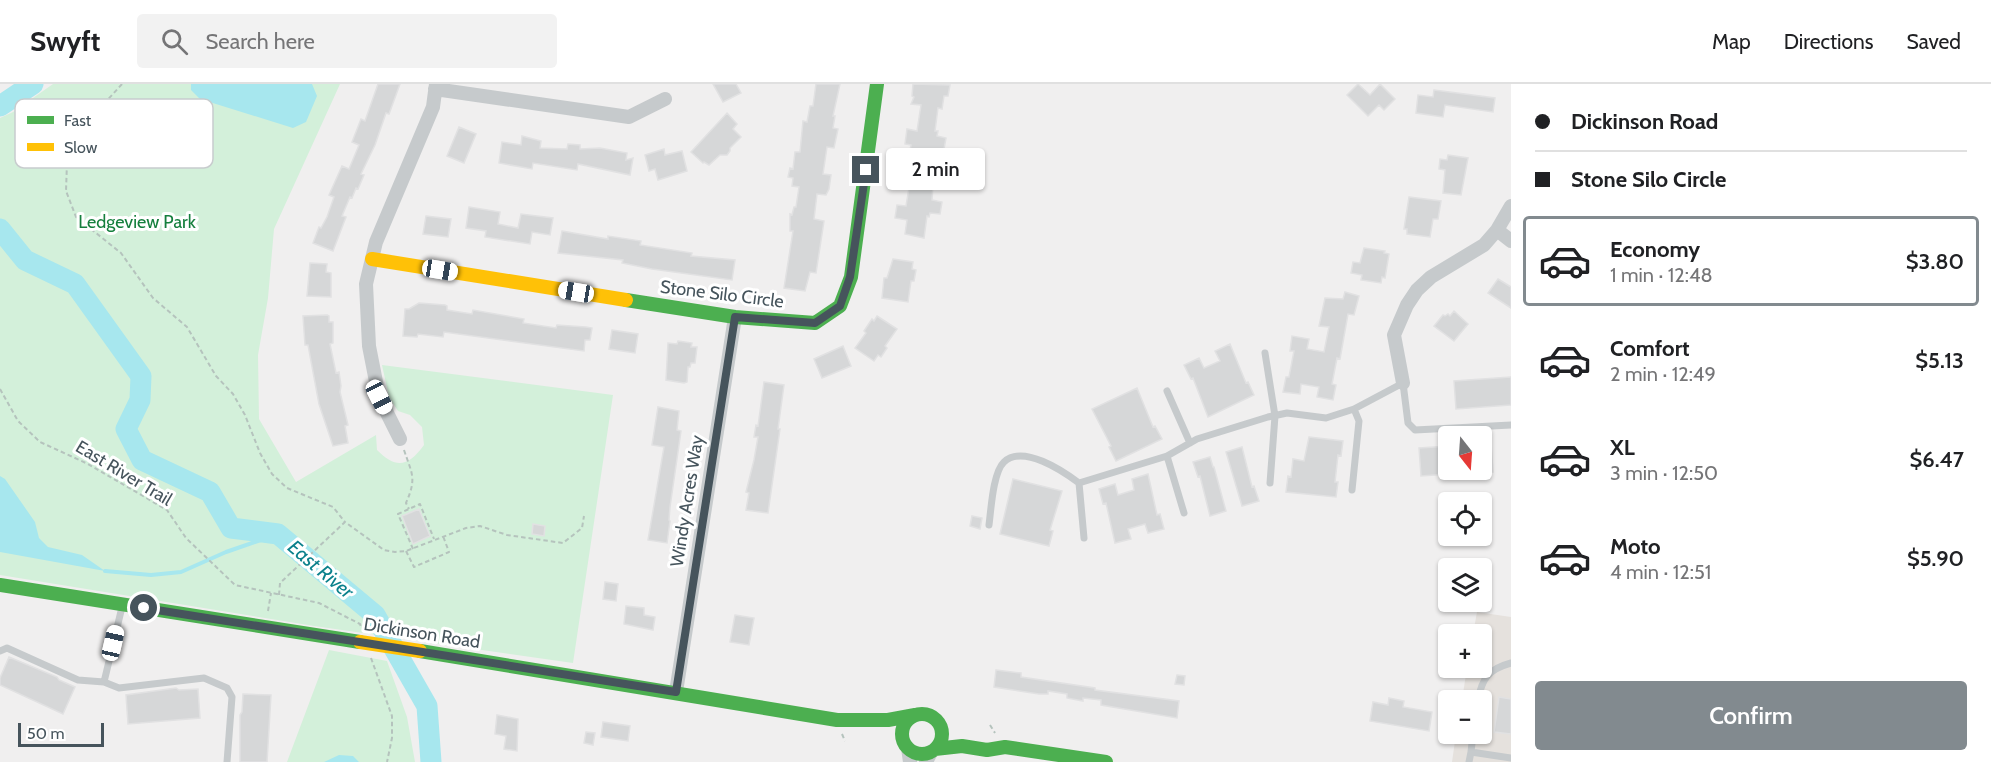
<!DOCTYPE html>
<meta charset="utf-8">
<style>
:root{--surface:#fff;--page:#f2f2f2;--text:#202124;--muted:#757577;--line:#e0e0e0;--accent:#828a8f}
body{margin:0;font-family:Cabin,sans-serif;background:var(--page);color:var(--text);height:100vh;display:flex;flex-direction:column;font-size:22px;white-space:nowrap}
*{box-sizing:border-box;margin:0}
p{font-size:20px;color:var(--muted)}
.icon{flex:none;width:33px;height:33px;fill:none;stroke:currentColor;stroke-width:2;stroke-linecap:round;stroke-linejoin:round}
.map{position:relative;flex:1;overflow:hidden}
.side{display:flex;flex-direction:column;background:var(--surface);width:480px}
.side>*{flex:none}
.banner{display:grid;align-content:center;height:132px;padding:0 24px;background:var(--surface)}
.needle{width:39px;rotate:163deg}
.fabs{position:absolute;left:1438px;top:342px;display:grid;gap:12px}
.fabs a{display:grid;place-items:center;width:54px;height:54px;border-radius:6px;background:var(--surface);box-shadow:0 2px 4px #0004;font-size:30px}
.scale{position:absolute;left:18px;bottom:15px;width:86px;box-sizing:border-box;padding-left:6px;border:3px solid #46545c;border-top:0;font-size:16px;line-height:21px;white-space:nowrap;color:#46545c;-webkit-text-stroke:4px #fff;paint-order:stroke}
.end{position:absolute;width:27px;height:27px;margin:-14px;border:8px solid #46545c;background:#fff;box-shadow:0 0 0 3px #fff}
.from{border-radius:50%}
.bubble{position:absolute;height:42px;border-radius:6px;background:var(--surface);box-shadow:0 2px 4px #0004;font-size:20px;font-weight:600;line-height:42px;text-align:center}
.car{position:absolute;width:18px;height:36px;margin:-18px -9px;border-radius:8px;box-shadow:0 0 4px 2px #0007;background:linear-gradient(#fff 24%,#345 0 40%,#fff 0 76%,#345 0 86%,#fff 0)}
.banner b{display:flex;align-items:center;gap:21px;height:57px;font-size:22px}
.banner b+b{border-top:2px solid var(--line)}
.banner i{width:15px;height:15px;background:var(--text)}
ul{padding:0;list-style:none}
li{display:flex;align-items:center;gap:18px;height:90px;margin:0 12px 9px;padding:0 12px;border:3px solid transparent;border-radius:6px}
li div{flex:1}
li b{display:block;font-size:22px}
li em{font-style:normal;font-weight:600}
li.active{border-color:var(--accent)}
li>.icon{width:54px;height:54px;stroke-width:1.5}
.primary-button{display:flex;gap:12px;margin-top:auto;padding:12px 24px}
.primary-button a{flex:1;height:69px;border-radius:6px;background:var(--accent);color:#fff;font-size:24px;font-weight:600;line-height:69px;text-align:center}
header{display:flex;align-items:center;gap:36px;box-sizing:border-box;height:84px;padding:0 30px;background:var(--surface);border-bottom:2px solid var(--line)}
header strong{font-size:28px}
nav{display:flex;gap:33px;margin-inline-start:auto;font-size:21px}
.search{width:420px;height:54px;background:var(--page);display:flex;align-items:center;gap:15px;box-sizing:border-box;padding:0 21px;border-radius:6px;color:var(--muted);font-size:22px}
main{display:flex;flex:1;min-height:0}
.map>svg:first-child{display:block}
</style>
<header>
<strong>Swyft</strong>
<div class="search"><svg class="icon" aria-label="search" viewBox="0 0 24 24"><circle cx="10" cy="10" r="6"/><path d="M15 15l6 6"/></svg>Search here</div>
<nav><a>Map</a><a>Directions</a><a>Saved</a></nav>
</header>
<main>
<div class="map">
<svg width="1511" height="678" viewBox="0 0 1511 678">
<rect width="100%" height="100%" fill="#f0efef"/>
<path fill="#e5e1dd" d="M1477 528 1511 533V678H1452L1456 650H1482V616H1462L1467 584H1482V550H1473Z"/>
<path fill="#d3f0da" d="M53 0H340L274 145 268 214 258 271 259 335 296 398 376 351 377 366C396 385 408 383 424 361L422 343 410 331 398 327 389 313 382 281 613 311 573 579 314 542 0 491V34L13 28Z
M329 566 387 577 407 633 415 678H287Z"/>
<path fill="#a7e7ee" d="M191 0H312L317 12 306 38 293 44 200 15 191 6Z
M0 392 5 395 35 438 39 454 48 463 82 471 105 487 0 468Z
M339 671 353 672 359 678H324Z"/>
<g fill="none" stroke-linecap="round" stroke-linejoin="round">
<path stroke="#a7e7ee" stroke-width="4" d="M105 487 151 491 181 488 226 468 278 450"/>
<path stroke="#a7e7ee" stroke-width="21" d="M0 22 33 0
M0 145 25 176 75 200 141 292 140 316 126 345 142 376 210 408 231 444 278 450 375 531 427 622 431 678"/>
</g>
<path fill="#d6d7d8" stroke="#e1e1e2" stroke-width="1.5" d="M378 0H400L389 30 386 29 375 61 361 90 364 91 358 105 356 104 352 114 350 113 342 132 346 133 333 167 313 159 319 143 321 144 327 133 334 113 329 111 342 82 349 85 359 61 352 58 361 35 365 37Z
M713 0H736L741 9 723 18Z
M816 0H840L833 32H835L833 44 838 45 834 64 827 63 823 90 831 91 829 105 826 111 817 110 814 135 824 137 816 189 810 188 805 207 784 204 793 147H790V130L792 131 794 123H796L799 103 792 102 793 94 788 93 790 84 793 85 795 68H800L803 37 807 38 810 22H813Z
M913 0 950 1 948 12H944L942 25 938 24 935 47H938L937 52 946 54 943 71 931 69 930 75 909 72 911 61 905 60 907 45 917 47 921 21 911 20 914 13 912 12Z
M1358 0 1370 11 1380 0 1395 15 1384 26 1379 21 1368 32 1347 11Z
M1434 6 1495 14 1493 28 1445 21 1443 33 1416 29 1418 11 1433 13Z
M727 29 737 40 733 45 741 53 730 64V67L727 71H720L709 81 704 78 703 79 691 68Z
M459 43 476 50 464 79 447 72Z
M522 52 541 57 540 64 567 65 568 60 580 61V65L600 64 627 69 626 76 633 74 630 91 578 80 577 86 533 79 532 85 499 79 502 58 521 61Z
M664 65 665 71 682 67 687 87 658 96 655 85 649 87 645 71Z
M1448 71 1468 74 1461 111 1443 109 1445 86 1439 85 1440 75 1447 76Z
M916 94 927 96 926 100 933 101 932 116 942 118 940 130 930 129 929 133 927 132 924 154 905 150 907 136 895 134 897 121 906 122 910 98 915 99Z
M1409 113 1441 117 1438 135H1433L1430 153 1407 150V145H1404Z
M469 123 500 128 498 140 518 144 521 130 553 134 550 151 532 148 530 160 485 153 486 147 466 144Z
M426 132 451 135 448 153 423 150Z
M562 147 608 155V152L641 157 640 161 692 169 691 172 735 176 732 196 652 185 622 179 623 176 558 169Z
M1364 164 1385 167 1384 169 1389 170 1385 194 1382 193 1381 199 1361 196 1362 191 1351 189 1353 178 1360 179Z
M893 175 913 178 912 185 916 186 914 197H911L908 218 882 214 884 194H887Z
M310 179 327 180 326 188 331 189V213L307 212Z
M1498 195 1511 203V224L1488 209Z
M1345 208 1359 212 1354 231 1348 230 1340 275 1337 274 1332 300 1336 301 1333 316 1317 313 1319 303 1301 300 1300 310 1283 308 1286 293H1289L1294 267H1290L1292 252 1309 255 1307 265 1324 268 1329 243 1319 242 1325 214 1343 215Z
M419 219 445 221 447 222V226L472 230 473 226 524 235 523 239 556 244 557 241 586 243 592 244 590 256H585L584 267 444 248 443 253 418 250 417 253 403 252 405 225H409Z
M1454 227 1468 240 1454 257 1434 242 1443 231 1445 232 1448 230 1450 232Z
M327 231 329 232V238H333V259L330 260 336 289 339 288 341 302 340 308 348 341 345 342 348 359 333 362 319 320 308 261H305L303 232Z
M877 232 897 245 885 262 887 264 881 273 878 271 874 277 855 264 866 249 864 247 872 235 874 237Z
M612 246 638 250 635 269 609 265Z
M678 257 692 259 691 263H697L695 279H691L690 283H688L687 298 684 299 666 296 668 259 677 260Z
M1230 260 1246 299 1248 298 1254 311 1208 333 1193 294 1191 295 1184 281 1199 274 1204 284 1220 277 1215 267Z
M843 262 851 282 822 294 814 275Z
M1511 293V321L1456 325 1454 297Z
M764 298 784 301 778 345H780L768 429 746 426 749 409 746 408 754 376 758 353H754L756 341 758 342Z
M1137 304 1153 343 1155 342 1162 355 1116 377 1109 363 1111 362 1092 325Z
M658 323 679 327 677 346 681 347 670 423 669 436 670 437 667 459 648 456 664 363 652 361Z
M1309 353 1343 357 1341 372 1338 371 1335 398H1338L1336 413 1286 408 1288 392 1291 393 1293 375 1304 377Z
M1491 359 1493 388H1482V360Z
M1449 362V390L1421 392 1419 364Z
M1242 363 1252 403 1254 402 1259 417 1242 422 1226 368Z
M1210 373 1213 383H1214L1226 427 1210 432 1200 392 1198 393 1193 378Z
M1148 390 1157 431 1160 430 1164 445 1148 449 1145 440 1128 445 1131 455 1115 459 1106 419 1103 420 1099 405 1115 400 1118 411 1134 406 1132 395Z
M1013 395 1062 407 1050 446 1053 447 1049 462 1000 450Z
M419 425 430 452 413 460 402 432Z
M972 432 982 434 980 445 970 442Z
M533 440 545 442 544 452 532 450Z
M605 498 618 500 616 517 603 515Z
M626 522 644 524V531L655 533 653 546 624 540Z
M735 531 754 534 749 561 730 558Z
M9 573 57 593 59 596 75 603 63 630 0 601V594Z
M996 586 1021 589V593L1095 604V606L1179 617 1177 634 1101 621V616L1083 614V617L1067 614V610L1048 607V610H1039L994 603Z
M1177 591 1185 592 1184 601 1175 600Z
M176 604 179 606 198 605 200 634 128 640 126 611Z
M243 610 271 611 267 678H240V631L242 628Z
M1499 613 1511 615V650L1494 648Z
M1389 614 1404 617 1403 623 1432 628 1429 647 1370 637 1373 618 1388 621Z
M497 631 518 635 517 667 504 665 506 652 495 650Z
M603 638 630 642 628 657 601 653Z
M586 648 595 649 593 661 584 659Z"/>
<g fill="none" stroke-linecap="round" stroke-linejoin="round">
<path stroke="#b5c3bd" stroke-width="2" stroke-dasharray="4.5 3" stroke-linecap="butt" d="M122 0 82 44 67 78 66 107 76 133 121 169 153 214 187 243 216 292 233 310 245 331 260 369 272 390 287 404 333 423 345 438
M0 305 18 337 40 358 88 380 167 426 186 454 235 501 319 519 360 540 361 543
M404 366C412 390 417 394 406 419L409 425
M413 465 398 430 420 420 434 455
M406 467 414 483 449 468 443 452
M279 511 280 499 345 438 384 466 395 468 406 467 466 444 480 442 507 451 563 459 582 444 584 432
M268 527 271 509
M371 574 392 632V654L387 678
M990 641 995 649
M842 650 845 657"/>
<path stroke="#c6cacc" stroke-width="7" d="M1265 269 1275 332 1270 399
M1167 307 1190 359
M1167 372 1184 429
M1079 399 1167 372 1197 355 1268 333 1287 329 1326 334 1354 325 1403 299 1408 339 1415 346 1511 341
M1352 406 1359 337 1354 325
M989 441C991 426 993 388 1004 378 1023 360 1063 387 1079 399L1084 454
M0 567 7 564 78 596 104 598 119 604 204 594 227 604 232 613 227 678
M104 598 122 523
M1478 616C1482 594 1489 585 1511 579
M1471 668 1473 650
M1469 678 1471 668 1511 674"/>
<path stroke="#c6cacc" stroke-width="14" d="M435 5 629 33 665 15
M1497 146 1511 157
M1403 299 1394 251 1407 221 1417 206 1431 193 1484 161 1497 146 1511 122
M400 355 379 313 369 262 366 200 376 158 433 23 436 0
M676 608 735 233
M908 664 910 678
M926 678 931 668"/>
<path stroke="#4caf50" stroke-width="14" d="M626 216 735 233 815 239 840 222 851 193 877 0
M0 501 360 558
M420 567 837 636H888L915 631
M902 650a20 20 0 1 1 40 0a20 20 0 1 1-40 0Z
M935 665 962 662 987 666 1005 663 1106 678"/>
<path stroke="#ffc107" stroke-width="14" d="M372 175 626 216"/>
<path stroke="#ffc107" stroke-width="14" d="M360 558 420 567"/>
</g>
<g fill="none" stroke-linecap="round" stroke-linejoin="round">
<path stroke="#46545c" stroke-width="8" d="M144 524 676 608 735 233 815 239 840 222 850 193 866 86"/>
</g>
<g text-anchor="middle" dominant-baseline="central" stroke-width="6" stroke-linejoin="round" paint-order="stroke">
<g font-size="18" fill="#157f3d" stroke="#fff">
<text x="137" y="138">Ledgeview Park</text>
</g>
<g font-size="18" fill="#46545c" stroke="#fff">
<text transform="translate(722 210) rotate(7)">Stone Silo Circle</text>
<text transform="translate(124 389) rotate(31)">East River Trail</text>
<text transform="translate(687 417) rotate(-81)">Windy Acres Way</text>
<text transform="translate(422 549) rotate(9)">Dickinson Road</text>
</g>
<g font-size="20" font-style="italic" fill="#0b818c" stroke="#fff">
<text transform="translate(321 485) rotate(40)">East River</text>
</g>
</g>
<rect x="15" y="15" width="198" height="69" rx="9" fill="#fff" stroke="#c8ccce" stroke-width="1.5"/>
<rect x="27" y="32" width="27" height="8" fill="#4caf50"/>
<rect x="27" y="59" width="27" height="8" fill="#ffc107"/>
<g font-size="16" fill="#46545c">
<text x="64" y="42">Fast</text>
<text x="64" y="69">Slow</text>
</g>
</svg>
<div class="fabs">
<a><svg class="needle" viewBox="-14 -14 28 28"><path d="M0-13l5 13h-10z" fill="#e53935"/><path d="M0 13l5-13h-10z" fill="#757577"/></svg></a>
<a><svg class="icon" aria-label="locate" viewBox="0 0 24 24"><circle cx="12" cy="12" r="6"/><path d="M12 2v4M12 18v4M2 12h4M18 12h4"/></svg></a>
<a><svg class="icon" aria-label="layers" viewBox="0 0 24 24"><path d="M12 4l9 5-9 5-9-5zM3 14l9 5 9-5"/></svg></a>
<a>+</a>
<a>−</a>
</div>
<div class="scale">50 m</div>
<i class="end from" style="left:144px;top:524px"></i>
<i class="end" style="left:866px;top:86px"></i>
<div class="bubble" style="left:886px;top:64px;width:99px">2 min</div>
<i class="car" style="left:440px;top:186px;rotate:99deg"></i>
<i class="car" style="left:576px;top:208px;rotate:279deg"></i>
<i class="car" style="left:379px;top:313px;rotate:153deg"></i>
<i class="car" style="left:113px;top:559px;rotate:13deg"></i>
</div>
<section class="side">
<div class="banner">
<b><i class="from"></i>Dickinson Road</b>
<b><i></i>Stone Silo Circle</b>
</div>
<ul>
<li class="active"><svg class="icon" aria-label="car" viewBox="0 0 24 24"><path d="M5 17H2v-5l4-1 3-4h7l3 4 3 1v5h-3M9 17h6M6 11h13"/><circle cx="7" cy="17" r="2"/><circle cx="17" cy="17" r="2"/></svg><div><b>Economy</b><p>1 min · 12:48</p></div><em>$3.80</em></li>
<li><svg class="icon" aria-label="car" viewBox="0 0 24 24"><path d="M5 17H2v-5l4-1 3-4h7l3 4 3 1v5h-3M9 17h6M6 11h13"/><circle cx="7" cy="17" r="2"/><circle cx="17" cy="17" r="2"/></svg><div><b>Comfort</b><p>2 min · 12:49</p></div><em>$5.13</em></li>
<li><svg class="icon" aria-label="car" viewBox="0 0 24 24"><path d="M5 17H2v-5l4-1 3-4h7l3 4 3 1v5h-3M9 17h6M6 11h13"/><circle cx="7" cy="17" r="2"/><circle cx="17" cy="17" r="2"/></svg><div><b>XL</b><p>3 min · 12:50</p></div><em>$6.47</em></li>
<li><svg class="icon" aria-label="car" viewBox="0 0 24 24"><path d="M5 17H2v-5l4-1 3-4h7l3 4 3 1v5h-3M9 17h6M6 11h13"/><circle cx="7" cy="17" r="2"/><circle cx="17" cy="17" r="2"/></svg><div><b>Moto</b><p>4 min · 12:51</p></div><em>$5.90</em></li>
</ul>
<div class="primary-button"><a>Confirm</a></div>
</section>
</main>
